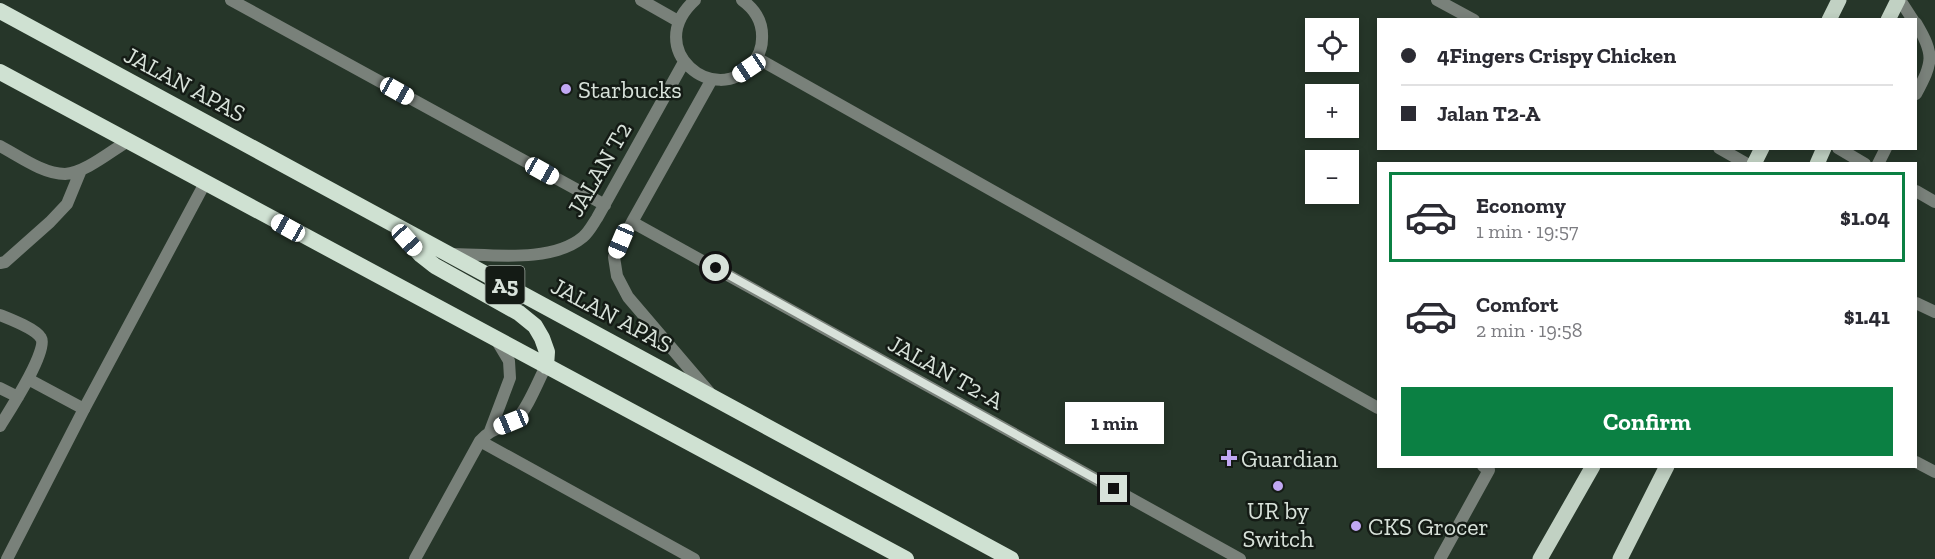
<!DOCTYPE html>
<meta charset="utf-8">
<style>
:root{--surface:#fff;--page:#f2f2f3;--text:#2b2b33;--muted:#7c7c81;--line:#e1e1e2;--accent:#0b8043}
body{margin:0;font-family:"Zilla Slab",serif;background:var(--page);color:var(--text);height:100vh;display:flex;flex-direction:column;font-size:22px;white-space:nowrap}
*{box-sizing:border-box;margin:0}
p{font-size:20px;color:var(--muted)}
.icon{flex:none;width:33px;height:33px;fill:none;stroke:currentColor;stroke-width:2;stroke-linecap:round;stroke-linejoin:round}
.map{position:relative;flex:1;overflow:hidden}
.drawer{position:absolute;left:1377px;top:162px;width:540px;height:306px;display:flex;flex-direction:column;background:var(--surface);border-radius:0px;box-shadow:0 3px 9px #0003}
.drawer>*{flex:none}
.banner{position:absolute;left:1377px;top:18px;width:540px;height:132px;border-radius:0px;box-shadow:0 3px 9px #0003;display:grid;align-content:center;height:132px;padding:0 24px;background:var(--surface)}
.tools{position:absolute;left:1305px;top:18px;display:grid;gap:12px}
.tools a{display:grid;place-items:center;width:54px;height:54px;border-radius:0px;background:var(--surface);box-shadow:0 3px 9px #0003;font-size:30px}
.end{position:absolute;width:27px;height:27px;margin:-14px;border:8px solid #d8e2da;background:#111;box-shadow:0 0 0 3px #111}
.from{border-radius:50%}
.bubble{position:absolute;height:42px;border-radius:0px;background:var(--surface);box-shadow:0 3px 9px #0003;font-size:20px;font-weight:700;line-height:42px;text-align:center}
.car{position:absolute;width:18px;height:36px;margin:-18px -9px;border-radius:8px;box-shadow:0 0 4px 2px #0007;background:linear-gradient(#fff 24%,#345 0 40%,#fff 0 76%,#345 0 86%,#fff 0)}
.banner b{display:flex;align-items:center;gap:21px;height:57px;font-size:22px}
.banner b+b{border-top:2px solid var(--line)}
.banner i{width:15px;height:15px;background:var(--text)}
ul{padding:10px 0 0;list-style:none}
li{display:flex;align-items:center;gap:18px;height:90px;margin:0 12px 9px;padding:0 12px;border:3px solid transparent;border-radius:0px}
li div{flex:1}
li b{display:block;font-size:22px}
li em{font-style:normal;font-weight:700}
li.current{border-color:var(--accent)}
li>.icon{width:54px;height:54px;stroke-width:1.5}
.primary-button{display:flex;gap:12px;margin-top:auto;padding:12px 24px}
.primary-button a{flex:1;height:69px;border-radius:0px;background:var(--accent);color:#fff;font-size:24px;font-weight:700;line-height:69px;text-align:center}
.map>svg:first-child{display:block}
</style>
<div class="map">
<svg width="1935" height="559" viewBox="0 0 1935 559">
<rect width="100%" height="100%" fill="#263629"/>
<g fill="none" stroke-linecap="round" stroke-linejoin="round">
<path stroke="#79817a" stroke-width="12" d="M1900 0 1913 20
M1916 23C1935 55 1933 62 1916 94
M0 146C19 156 43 174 65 174 85 173 111 151 128 141
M1838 148 1865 164
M1878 164 1886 148
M1916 191 1935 202
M0 263 5 262 50 222 67 204 81 170
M1916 303 1935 312
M0 315C10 319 36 329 41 338 49 350 8 413 0 426
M28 379 84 409
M0 388 18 397
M1916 462 1935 472"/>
<path stroke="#79817a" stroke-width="12" d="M231 0 605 205
M641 0 678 21
M695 0C641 49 716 109 752 64 758 57 762 49 762 39 763 23 756 10 742 0
M1437 0 1474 20
M757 58 1378 408
M1719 148 1747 164
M632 222 1240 559
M449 254C489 254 551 264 583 237 589 232 593 224 597 218L684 62
M709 392 628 297 617 276 614 257 632 222 712 79
M490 431 510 378 509 361 497 341
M480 441 694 559
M7 559 84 409 205 183
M415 559 480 441C493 426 505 429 517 418 527 410 539 379 546 366
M1440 559 1489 470 1483 466"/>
<path stroke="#c1d1c3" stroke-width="15" d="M1829 20 1839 0
M1888 20 1898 0
M1754 164 1762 148
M1817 164 1824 148
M1540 559 1593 466
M1620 559 1667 466"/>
<path stroke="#cfe1d2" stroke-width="16" d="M0 11 1011 559
M0 72 906 559
M401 233 421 255 435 266 519 313 535 326 542 338 547 352 546 366"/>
</g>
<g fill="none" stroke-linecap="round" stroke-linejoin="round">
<path stroke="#d8e2da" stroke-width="8" d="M716 268 1114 489"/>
</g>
<g fill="#c1a8f3" stroke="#141b15" stroke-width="2">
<circle cx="566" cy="89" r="6"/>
<path d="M1226 449h6v6h6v6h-6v6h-6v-6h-6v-6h6z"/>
<circle cx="1278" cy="486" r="6"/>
<circle cx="1356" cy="526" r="6"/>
</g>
<g text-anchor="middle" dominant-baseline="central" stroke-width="5" stroke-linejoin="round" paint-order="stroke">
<rect fill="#141b15" stroke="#9da69f" stroke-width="1.5" x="485.5" y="266" width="39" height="38" rx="4.5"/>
<g font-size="22" font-weight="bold" fill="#d8e2da">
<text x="505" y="285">A5</text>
</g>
<g font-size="24" fill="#d8e2da" stroke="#141b15">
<text transform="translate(185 84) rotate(28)">JALAN APAS</text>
<text transform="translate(599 169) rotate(-60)">JALAN T2</text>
<text transform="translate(612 315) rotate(28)">JALAN APAS</text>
<text transform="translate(946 372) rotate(29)">JALAN T2-A</text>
</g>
<g font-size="24" fill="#d8e2da" stroke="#141b15" text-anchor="start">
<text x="578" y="89">Starbucks</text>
<text x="1241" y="458">Guardian</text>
<text x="1278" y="510" text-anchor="middle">UR by<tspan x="1278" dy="28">Switch</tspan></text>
<text x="1368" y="526">CKS Grocer</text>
</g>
</g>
</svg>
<div class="tools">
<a><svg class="icon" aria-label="locate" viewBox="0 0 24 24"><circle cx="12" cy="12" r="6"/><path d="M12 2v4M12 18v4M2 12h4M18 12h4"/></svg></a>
<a>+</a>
<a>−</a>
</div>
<i class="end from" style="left:716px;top:268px"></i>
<i class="end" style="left:1114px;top:489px"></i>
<div class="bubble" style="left:1065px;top:402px;width:99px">1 min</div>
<i class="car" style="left:749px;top:68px;rotate:236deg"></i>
<i class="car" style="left:397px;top:91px;rotate:119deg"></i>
<i class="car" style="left:542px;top:171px;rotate:119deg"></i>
<i class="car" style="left:288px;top:228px;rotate:299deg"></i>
<i class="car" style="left:407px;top:240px;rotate:138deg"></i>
<i class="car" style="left:621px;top:241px;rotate:203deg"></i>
<i class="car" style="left:511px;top:422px;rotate:248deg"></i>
<div class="banner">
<b><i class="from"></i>4Fingers Crispy Chicken</b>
<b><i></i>Jalan T2-A</b>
</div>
<section class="drawer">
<ul>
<li class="current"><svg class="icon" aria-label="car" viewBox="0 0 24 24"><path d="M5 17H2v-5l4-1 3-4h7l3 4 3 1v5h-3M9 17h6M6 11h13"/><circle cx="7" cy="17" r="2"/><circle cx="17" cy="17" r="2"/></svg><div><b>Economy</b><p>1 min · 19:57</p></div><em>$1.04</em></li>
<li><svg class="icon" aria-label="car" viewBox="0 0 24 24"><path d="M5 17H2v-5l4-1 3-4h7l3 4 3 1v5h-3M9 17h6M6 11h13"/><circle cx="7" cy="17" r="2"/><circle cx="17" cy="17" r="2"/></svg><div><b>Comfort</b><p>2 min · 19:58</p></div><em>$1.41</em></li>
</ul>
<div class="primary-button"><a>Confirm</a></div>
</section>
</div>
